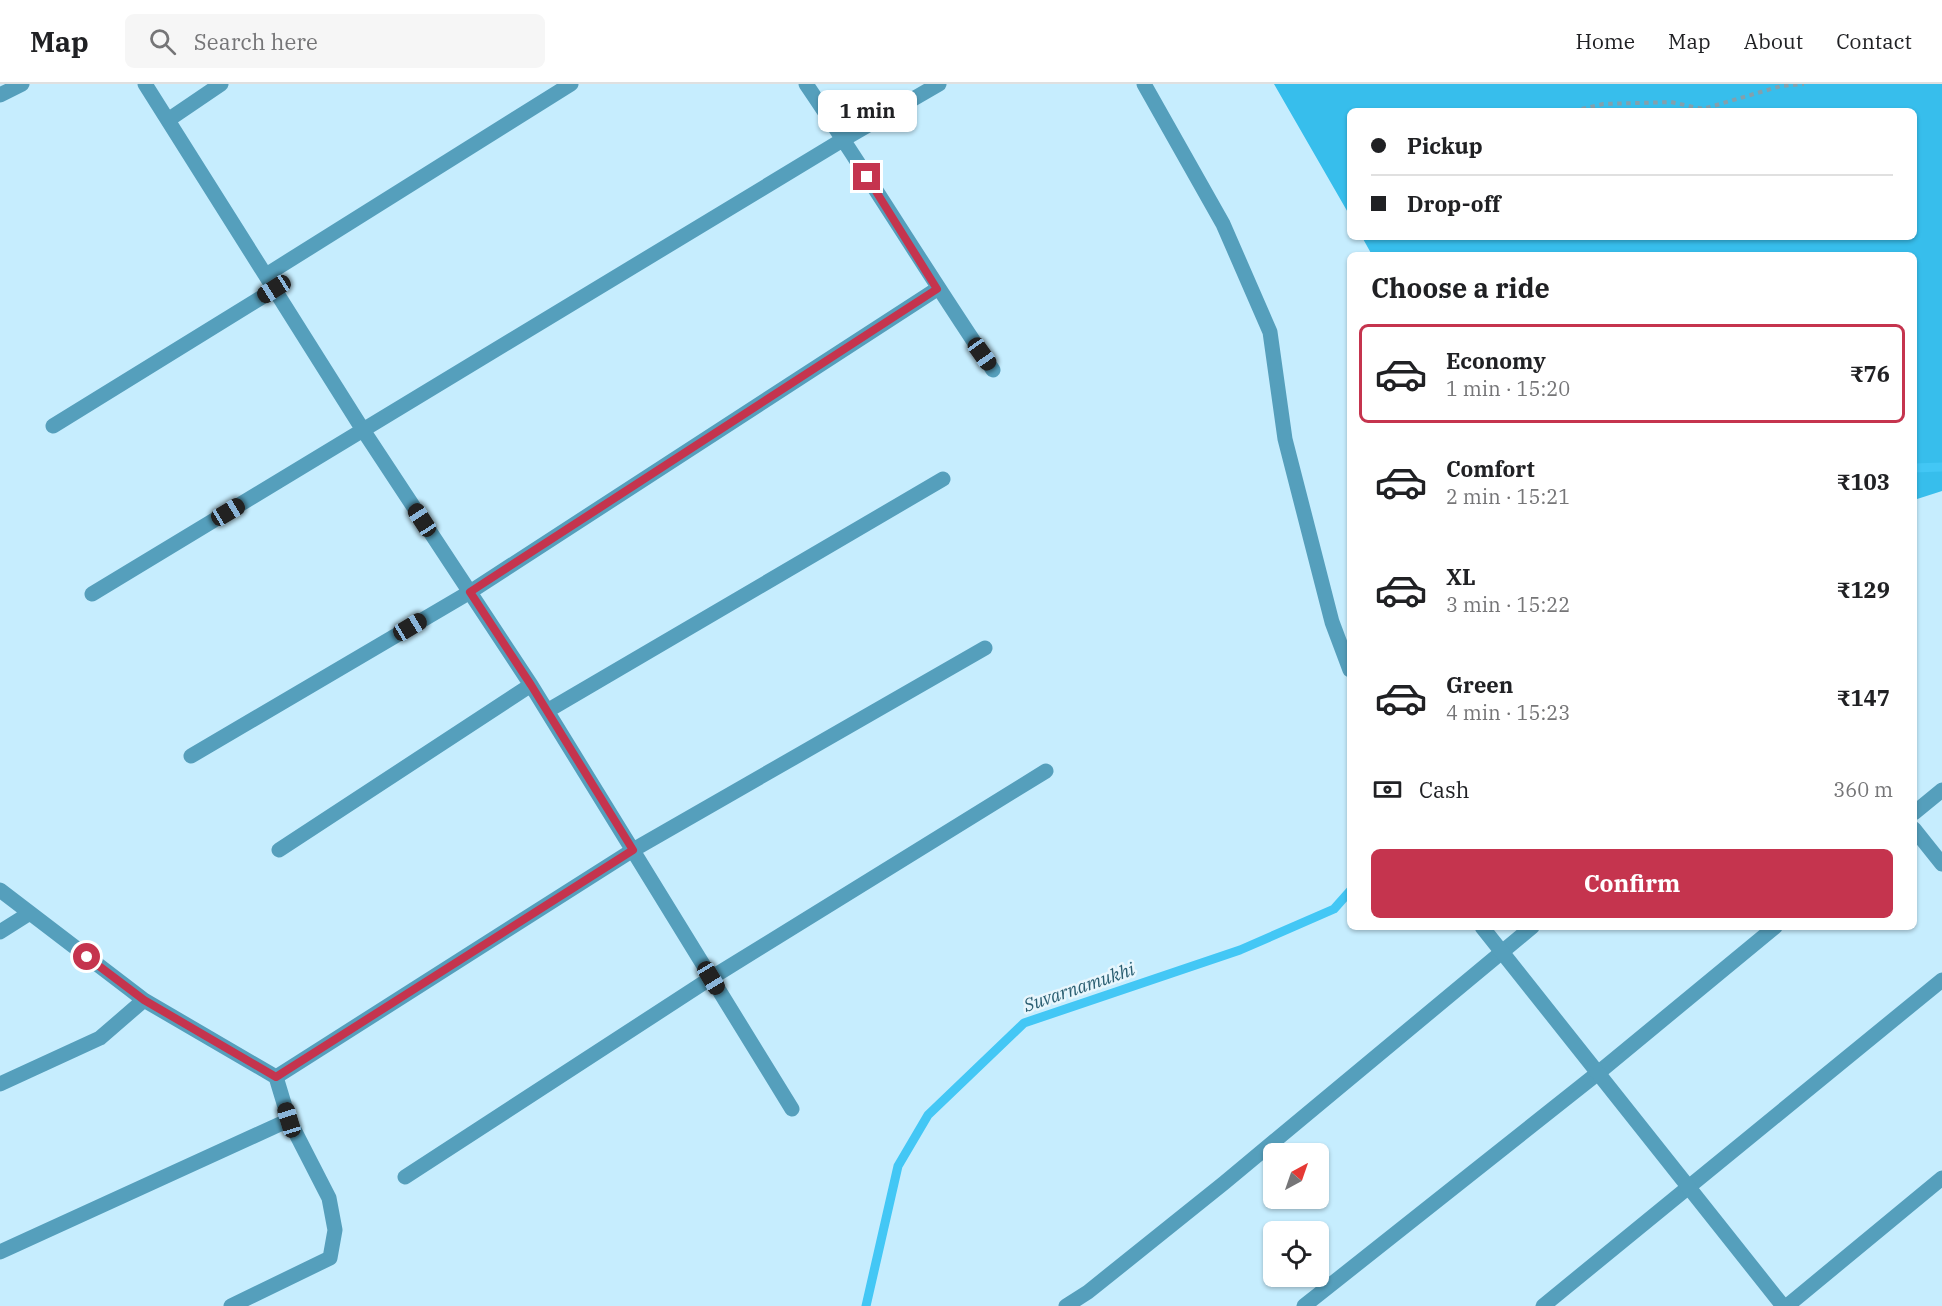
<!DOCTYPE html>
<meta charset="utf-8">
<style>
:root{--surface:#fff;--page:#f6f6f6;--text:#202124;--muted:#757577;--line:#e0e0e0;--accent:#c5344e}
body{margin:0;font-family:"IBM Plex Serif",serif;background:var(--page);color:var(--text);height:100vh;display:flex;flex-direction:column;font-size:22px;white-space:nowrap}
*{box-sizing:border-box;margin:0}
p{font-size:20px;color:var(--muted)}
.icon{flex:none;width:33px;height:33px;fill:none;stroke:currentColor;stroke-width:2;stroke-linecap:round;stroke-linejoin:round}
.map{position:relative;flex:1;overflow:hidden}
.side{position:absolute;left:1347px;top:168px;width:570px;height:678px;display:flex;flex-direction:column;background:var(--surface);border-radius:9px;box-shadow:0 2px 4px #0004}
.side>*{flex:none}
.banner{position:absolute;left:1347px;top:24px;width:570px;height:132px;border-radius:9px;box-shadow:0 2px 4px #0004;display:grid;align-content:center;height:132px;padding:0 24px;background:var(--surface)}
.needle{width:39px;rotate:40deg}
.tools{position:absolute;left:1263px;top:1059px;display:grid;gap:12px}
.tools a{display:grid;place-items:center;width:66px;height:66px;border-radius:9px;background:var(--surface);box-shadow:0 2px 4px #0004;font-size:30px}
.end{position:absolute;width:27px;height:27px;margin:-14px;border:8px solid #c5344e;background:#fff;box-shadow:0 0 0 3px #fff}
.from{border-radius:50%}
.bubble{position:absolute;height:42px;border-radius:9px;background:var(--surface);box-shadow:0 2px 4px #0004;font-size:20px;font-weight:700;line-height:42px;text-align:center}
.car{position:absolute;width:18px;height:36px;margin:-18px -9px;border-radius:8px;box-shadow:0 0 4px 2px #0007;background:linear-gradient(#222 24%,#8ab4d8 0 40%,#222 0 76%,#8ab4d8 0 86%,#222 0)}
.banner b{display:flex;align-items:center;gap:21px;height:57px;font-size:22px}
.banner b+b{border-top:2px solid var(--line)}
.banner i{width:15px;height:15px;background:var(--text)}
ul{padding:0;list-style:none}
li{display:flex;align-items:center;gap:18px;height:99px;margin:0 12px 9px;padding:0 12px;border:3px solid transparent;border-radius:9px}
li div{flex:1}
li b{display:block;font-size:22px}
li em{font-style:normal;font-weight:700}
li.selected{border-color:var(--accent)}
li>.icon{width:54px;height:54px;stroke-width:1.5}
h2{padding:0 24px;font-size:27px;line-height:72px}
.pay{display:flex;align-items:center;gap:15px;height:66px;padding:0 24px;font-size:22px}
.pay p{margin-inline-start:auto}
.button{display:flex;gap:12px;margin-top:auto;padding:12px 24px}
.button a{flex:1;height:69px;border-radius:9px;background:var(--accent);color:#fff;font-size:24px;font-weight:700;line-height:69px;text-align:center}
header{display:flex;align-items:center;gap:36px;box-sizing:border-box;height:84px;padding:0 30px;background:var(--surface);border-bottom:2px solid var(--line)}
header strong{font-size:28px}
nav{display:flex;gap:33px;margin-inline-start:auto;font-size:21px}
.search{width:420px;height:54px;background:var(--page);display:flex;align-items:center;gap:15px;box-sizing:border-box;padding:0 21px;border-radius:9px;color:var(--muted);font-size:22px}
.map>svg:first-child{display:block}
</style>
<header>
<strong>Map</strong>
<div class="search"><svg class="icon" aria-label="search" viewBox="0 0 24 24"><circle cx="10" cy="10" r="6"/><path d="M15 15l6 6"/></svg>Search here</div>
<nav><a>Home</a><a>Map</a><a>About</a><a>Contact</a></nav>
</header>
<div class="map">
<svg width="1942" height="1222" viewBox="0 0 1942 1222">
<rect width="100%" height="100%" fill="#c6edfe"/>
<path fill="#37beec" d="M1274 0H1942V407L1914 416V171H1372L1362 153H1914V27H1350V132Z"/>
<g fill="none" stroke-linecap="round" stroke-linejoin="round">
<path stroke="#43c7f5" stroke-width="9" d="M1914 384 1942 383
M866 1222 898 1082 928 1031 1024 939 1240 866 1334 825 1350 807"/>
<path stroke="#83a0ad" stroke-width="4" stroke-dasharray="4.5 4.5" stroke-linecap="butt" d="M1573 27 1603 20 1671 18 1703 25 1781 2 1804 0"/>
<path stroke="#559fbc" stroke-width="15" d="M145 0 363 346 531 601 792 1025
M806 0C870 94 929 192 993 286
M0 11 22 0
M168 36 221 0
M266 191 571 0
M53 342 275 205
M92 510 844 55 939 0
M547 627 943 395
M191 672 470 508 937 205
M1914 729 1942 706
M1914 745 1942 780
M279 766 531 601
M0 806 144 916 276 993 289 1036 0 1168
M0 848 30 829
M276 993 633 766 985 564
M0 1000 100 954 144 916
M405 1093 711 894 1046 687
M231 1222 330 1174 335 1146 329 1114 289 1036
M1066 1222 1088 1208 1224 1099 1532 843
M1304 1222 1598 989 1775 843
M1543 1222 1942 896
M1787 1222 1942 1094"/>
<path stroke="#559fbc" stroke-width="15" d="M1144 0 1223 140 1270 248 1285 355 1332 538 1350 586
M1482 843 1783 1222"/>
</g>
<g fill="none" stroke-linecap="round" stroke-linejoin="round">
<path stroke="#c5344e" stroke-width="8" d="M87 873 144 916 276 993 633 766 531 601 470 508 937 205 867 93"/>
</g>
<g text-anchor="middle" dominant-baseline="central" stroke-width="5" stroke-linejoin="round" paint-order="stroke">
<g font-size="18" font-style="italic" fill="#2a5e71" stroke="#e7f6fd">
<text transform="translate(1079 903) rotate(-19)">Suvarnamukhi</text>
</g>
</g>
</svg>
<div class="tools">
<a><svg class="needle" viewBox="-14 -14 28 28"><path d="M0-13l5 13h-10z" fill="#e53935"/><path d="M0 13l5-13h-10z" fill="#757577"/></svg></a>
<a><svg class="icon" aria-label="locate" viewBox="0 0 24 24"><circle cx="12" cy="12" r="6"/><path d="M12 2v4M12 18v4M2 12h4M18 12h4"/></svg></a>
</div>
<i class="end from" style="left:87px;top:873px"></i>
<i class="end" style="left:867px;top:93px"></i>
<div class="bubble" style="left:818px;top:6px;width:99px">1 min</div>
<i class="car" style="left:274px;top:205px;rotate:238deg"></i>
<i class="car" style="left:982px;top:270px;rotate:145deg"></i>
<i class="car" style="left:228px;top:428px;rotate:59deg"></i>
<i class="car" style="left:422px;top:436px;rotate:327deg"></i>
<i class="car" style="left:410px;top:543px;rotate:59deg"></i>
<i class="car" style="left:711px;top:894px;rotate:149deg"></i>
<i class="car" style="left:289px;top:1036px;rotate:343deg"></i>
<div class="banner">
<b><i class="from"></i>Pickup</b>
<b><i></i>Drop-off</b>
</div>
<section class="side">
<h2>Choose a ride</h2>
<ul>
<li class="selected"><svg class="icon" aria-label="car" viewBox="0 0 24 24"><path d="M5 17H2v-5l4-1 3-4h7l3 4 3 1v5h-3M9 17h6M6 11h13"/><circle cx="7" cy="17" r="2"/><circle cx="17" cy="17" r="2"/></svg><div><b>Economy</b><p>1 min · 15:20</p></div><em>₹76</em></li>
<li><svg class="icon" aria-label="car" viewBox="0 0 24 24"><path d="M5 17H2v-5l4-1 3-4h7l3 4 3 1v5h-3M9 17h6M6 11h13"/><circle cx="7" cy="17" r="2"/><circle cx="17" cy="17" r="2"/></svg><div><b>Comfort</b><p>2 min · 15:21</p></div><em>₹103</em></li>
<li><svg class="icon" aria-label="car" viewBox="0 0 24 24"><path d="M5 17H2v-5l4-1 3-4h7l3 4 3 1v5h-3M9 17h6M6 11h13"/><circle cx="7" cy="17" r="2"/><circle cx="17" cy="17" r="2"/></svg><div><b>XL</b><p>3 min · 15:22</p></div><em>₹129</em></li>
<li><svg class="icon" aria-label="car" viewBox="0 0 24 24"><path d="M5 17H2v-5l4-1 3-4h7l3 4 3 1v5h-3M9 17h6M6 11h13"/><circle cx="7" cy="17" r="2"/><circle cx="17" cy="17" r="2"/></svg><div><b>Green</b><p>4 min · 15:23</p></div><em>₹147</em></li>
</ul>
<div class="pay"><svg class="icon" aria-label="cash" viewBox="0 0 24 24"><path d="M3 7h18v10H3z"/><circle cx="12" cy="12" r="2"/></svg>Cash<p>360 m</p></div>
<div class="button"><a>Confirm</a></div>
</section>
</div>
